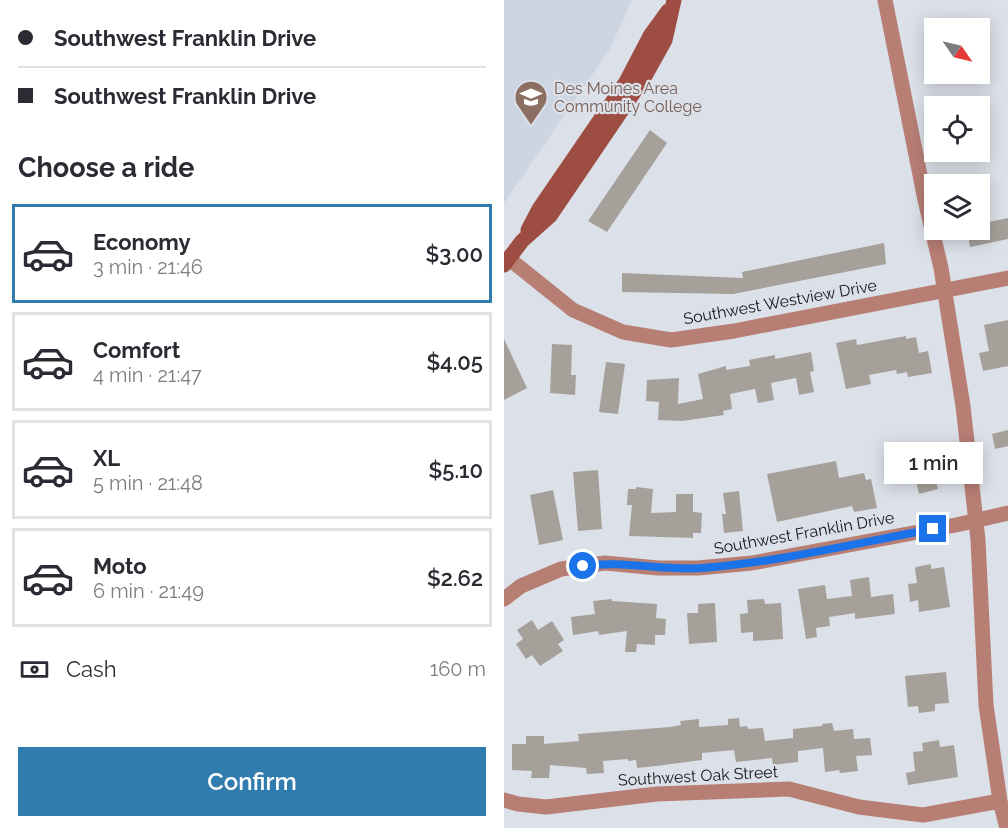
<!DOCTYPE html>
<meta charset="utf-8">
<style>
:root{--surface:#fff;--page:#f2f2f3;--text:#2b2b33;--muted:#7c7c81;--line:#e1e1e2;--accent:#317caf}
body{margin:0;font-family:Raleway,sans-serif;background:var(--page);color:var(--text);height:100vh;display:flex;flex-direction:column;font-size:22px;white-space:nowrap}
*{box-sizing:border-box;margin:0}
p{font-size:20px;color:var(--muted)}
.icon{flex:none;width:33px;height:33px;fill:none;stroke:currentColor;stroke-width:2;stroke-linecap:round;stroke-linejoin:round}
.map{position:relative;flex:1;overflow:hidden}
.sheet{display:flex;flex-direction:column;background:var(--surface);width:504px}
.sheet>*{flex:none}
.banner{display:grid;align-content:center;height:132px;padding:0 18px;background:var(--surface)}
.needle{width:39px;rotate:124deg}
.controls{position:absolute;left:420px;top:18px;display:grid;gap:12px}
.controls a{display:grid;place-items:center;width:66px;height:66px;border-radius:0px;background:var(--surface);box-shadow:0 3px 15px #0003;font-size:30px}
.end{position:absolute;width:27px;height:27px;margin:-14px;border:8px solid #1a73e8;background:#fff;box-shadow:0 0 0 3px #fff}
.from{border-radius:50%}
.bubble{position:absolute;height:42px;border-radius:0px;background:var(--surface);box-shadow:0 3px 15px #0003;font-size:20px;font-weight:600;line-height:42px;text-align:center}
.banner b{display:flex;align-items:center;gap:21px;height:57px;font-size:22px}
.banner b+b{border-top:2px solid var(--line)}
.banner i{width:15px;height:15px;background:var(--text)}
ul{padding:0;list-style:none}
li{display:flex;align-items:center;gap:18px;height:99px;margin:0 12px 9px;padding:0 6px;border:3px solid var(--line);border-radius:0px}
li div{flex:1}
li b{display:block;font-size:22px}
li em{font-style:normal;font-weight:600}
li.current{border-color:var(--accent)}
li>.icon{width:54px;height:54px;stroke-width:1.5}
h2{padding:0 18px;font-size:27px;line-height:72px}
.pay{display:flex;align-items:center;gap:15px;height:66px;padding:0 18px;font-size:22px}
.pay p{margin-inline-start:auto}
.cta{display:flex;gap:12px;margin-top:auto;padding:12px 18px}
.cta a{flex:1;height:69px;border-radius:0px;background:var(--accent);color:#fff;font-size:24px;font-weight:600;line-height:69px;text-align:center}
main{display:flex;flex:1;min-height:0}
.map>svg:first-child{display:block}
</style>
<main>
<section class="sheet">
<div class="banner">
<b><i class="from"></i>Southwest Franklin Drive</b>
<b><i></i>Southwest Franklin Drive</b>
</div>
<h2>Choose a ride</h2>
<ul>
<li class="current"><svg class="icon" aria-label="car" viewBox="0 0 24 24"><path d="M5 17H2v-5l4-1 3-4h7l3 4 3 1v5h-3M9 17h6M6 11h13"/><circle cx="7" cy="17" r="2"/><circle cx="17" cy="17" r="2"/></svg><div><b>Economy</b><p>3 min · 21:46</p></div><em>$3.00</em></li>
<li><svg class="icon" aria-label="car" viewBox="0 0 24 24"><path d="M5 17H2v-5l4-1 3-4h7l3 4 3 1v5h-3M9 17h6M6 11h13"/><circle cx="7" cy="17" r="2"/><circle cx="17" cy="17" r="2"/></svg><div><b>Comfort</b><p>4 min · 21:47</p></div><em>$4.05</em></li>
<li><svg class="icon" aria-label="car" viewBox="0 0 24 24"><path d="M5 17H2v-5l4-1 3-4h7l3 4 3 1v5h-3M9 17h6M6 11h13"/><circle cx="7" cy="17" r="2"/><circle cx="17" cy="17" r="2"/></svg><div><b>XL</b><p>5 min · 21:48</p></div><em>$5.10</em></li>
<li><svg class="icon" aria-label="car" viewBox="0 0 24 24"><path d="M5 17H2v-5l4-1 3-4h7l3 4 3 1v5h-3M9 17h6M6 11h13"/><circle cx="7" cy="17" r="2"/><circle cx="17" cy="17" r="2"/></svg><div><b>Moto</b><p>6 min · 21:49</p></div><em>$2.62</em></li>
</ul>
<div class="pay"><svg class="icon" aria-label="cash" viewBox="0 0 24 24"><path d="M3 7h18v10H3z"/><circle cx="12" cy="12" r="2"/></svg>Cash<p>160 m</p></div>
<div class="cta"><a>Confirm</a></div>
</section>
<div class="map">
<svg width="504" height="828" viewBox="0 0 504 828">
<rect width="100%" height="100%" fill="#dce0e8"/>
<path fill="#cdd4e2" d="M0 0H128L106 49 0 203Z"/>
<path fill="#a6a09a" d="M146 130 163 143 103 232 84 221Z
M504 218V239L466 247 463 230H476V224Z
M380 243 382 264 229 294 118 292V273L239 278 238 272Z
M504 320V366L479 371 475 353 485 351 480 325Z
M402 336V339L412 337 415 353 424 351 428 373 404 377 403 372 393 374 392 370 365 375 367 384 342 389 332 343 352 339 353 345Z
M0 339 23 388 0 400Z
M48 344 68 345 67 375H72L71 395 46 393Z
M307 352 310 371 306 372 310 392 295 395 292 378 267 383 270 400 254 403 251 389 226 394 228 409 219 411 220 415 178 421 154 420 155 402 142 401 143 380 175 378 174 404 199 399 194 374 222 366V370L246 366 245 360 271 355V359Z
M102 362 121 364 114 414 95 412Z
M504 430V446L491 449 488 434Z
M424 447 434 489 415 494 409 468 402 470 398 453Z
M332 461 335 478 360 473 362 480 367 479 373 508 350 512 348 506 273 522 263 474Z
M94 470 98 529 74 531 69 472Z
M132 487 149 489 147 513 172 512V494H189V512L198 513 197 533H189V538L125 536 128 505H123L124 489H132Z
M49 490 59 540 35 545 26 495Z
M235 491 239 531 220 533 218 514H222L219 493Z
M427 564V569L440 567 446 607 415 612 414 600 406 602 404 584 413 583 411 569 412 567Z
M365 577 367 597 389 594 391 614 351 619V613L325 617 326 626 312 628 313 637 302 639 294 589 321 585 323 599 348 596 346 580Z
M108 599V601L153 604 152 618 162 619 161 635H151V645L133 644 132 652H121L123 631 95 635 94 631 69 635 67 617 91 614 89 601Z
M260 599 261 604 277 603 279 639 249 641V632L237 633 236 614 244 613 243 600Z
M211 603 213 642 185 644 183 613H194V604Z
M28 620 34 630 48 621 60 640 54 644 59 651 36 666 28 655 22 659 12 644 19 639 13 630Z
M442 672 445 703 431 704V711L415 713 414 706 404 707 401 676Z
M235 718 236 727 243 726 244 729 259 728 261 741 289 738V729L318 726V724L328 723 330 731 349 729 350 739 366 738 368 755 352 756 354 771 336 773 335 770 321 772 319 748 294 751V762L269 765 268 758 232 762 230 750 198 753V760L152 766 133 768 132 760 124 761V759L99 761 100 773 83 774 82 768 46 765 45 778H27L28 771 8 770V744H22V736H40V744L75 741 74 734 166 727 177 725 176 721 195 719V727L224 725V719Z
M435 740 436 747 450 745 454 777 404 785 402 773 411 771 409 752 419 751 418 743Z"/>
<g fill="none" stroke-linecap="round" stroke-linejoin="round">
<path stroke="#b77e74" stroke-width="15" d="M381 0 421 200 437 268 459 406 474 540 482 705 496 801 503 828
M4 258 69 310 119 332 167 340 230 331 504 278
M0 599 17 586 57 569 101 563 154 568H194L248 563 452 525 504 513
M0 800 14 804 42 807 153 794 285 789 355 807 419 815 496 801"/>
<path stroke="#9d4d41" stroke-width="15" d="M24 230 35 209 122 82 146 36 164 11
M0 265 18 241 46 216 141 76 161 40 170 0"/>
</g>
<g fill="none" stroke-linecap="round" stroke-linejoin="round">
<path stroke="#1a73e8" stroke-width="8" d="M79 566C118 560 158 571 198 568 276 562 353 543 429 529"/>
</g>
<defs>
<g id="university-pin" transform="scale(1.725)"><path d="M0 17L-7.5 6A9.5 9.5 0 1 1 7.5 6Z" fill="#8d6e63" stroke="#dce0e8"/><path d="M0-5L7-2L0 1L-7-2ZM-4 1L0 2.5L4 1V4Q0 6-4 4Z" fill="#fff"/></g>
</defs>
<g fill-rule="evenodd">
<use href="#university-pin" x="27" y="97"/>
</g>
<g text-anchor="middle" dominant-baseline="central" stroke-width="4.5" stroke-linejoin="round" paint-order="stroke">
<g font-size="16" fill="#785e54" stroke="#dce0e8" text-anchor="start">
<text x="50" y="88">Des Moines Area<tspan x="50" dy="18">Community College</tspan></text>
</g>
<g font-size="16" fill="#16171a" stroke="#dce0e8">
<text transform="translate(276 302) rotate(-10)">Southwest Westview Drive</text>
<text transform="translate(300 533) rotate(-10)">Southwest Franklin Drive</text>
<text transform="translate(194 776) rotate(-3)">Southwest Oak Street</text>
</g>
</g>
</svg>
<div class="controls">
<a><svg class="needle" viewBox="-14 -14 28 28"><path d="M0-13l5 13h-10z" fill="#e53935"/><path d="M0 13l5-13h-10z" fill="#7c7c81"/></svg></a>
<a><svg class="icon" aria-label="locate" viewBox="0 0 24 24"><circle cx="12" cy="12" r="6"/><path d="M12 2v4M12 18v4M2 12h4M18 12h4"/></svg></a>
<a><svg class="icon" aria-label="layers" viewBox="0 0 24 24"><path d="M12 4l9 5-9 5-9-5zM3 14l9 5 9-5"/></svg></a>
</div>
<i class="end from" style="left:79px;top:566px"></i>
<i class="end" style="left:429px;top:529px"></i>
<div class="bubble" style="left:380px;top:442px;width:99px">1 min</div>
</div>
</main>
